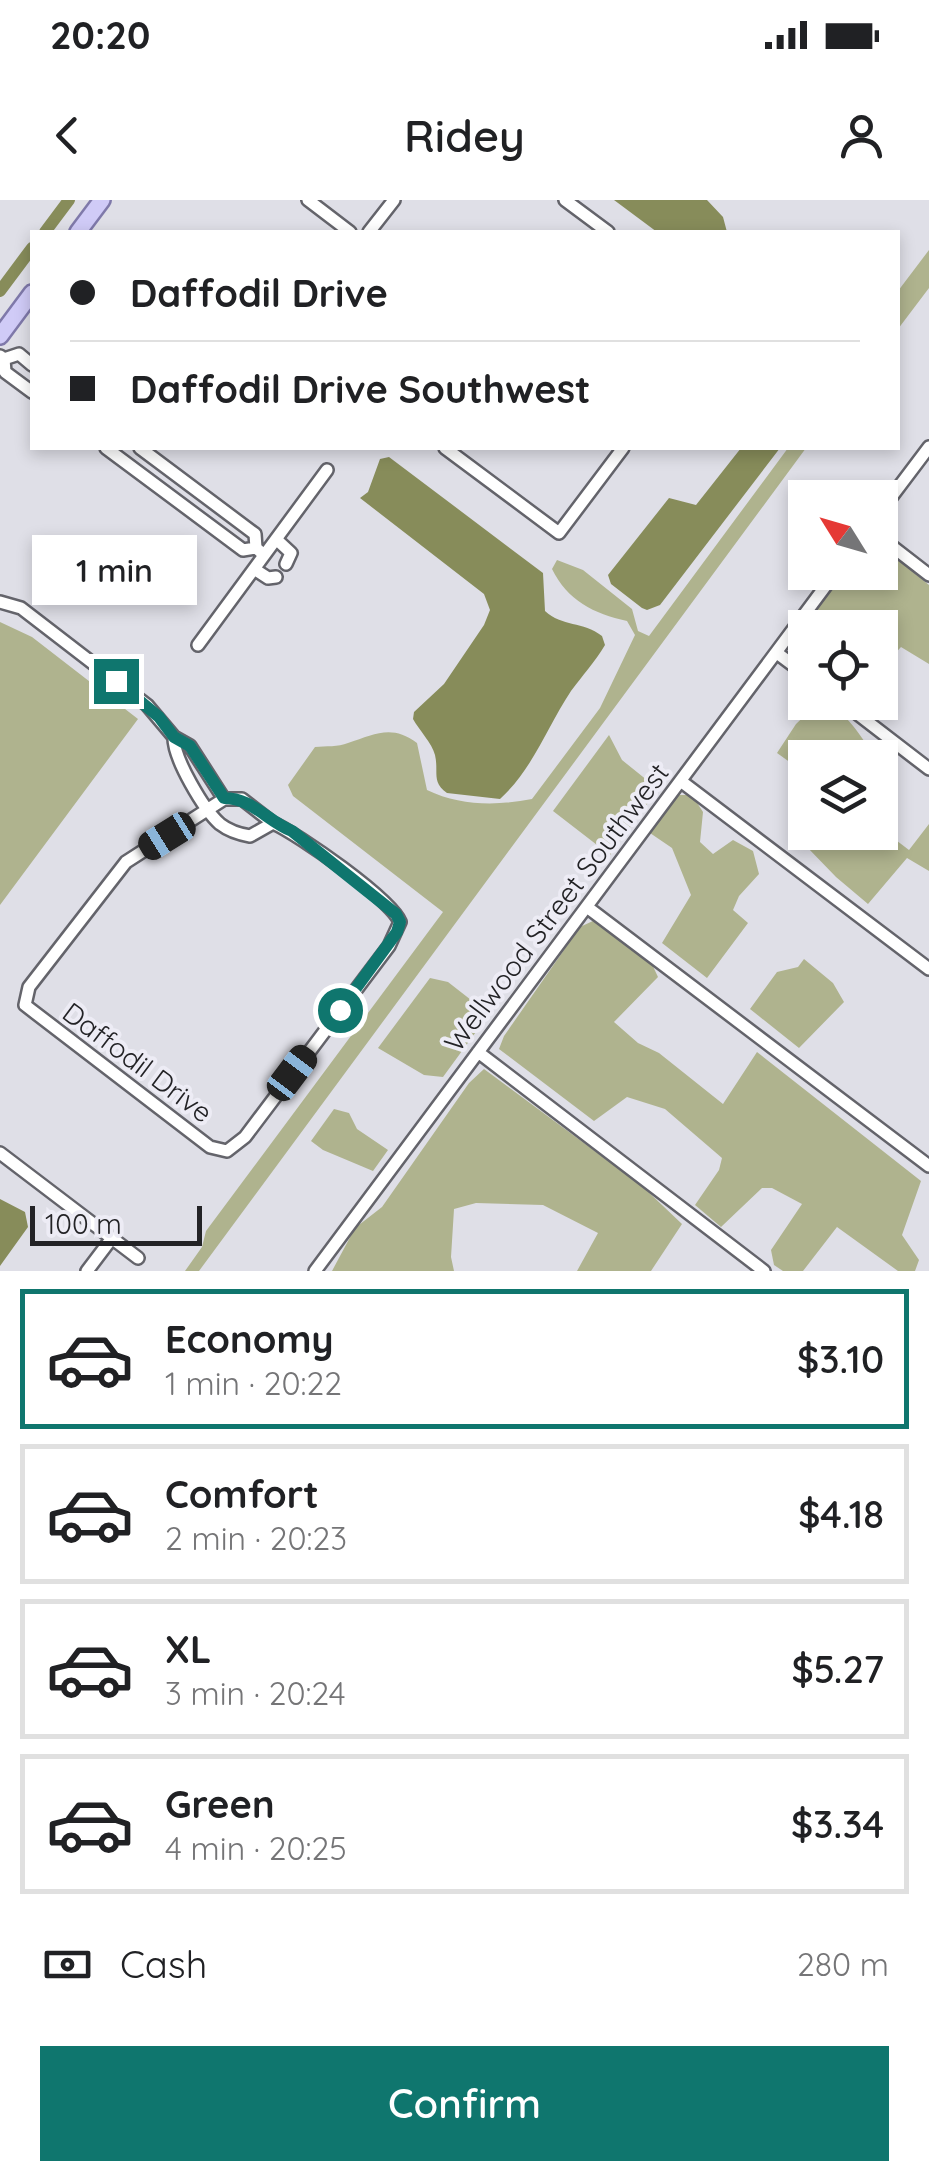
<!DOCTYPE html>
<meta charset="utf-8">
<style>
:root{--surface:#fff;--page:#f6f6f6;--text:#202124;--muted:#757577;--line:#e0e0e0;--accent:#0f766e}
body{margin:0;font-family:Quicksand,sans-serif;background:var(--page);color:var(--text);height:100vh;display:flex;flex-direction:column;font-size:38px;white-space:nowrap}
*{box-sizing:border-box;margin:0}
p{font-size:32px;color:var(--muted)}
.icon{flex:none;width:55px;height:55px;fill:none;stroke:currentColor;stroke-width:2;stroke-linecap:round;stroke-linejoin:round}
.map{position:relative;height:1071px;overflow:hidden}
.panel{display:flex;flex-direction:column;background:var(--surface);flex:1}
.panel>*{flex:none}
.top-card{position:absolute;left:30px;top:30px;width:870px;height:220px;border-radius:0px;box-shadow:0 5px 15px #0003;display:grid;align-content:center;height:220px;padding:0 40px;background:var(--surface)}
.needle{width:65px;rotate:307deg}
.controls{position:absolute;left:788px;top:280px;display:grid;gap:20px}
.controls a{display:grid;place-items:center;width:110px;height:110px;border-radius:0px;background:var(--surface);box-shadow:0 5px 15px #0003;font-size:50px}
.scale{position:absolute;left:30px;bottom:25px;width:172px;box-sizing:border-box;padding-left:10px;border:5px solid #232326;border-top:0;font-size:28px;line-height:35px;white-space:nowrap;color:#232326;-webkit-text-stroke:8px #edecf5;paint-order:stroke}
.end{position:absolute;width:45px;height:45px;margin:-22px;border:12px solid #0f766e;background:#fff;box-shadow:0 0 0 5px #fff}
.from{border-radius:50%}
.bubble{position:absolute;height:70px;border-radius:0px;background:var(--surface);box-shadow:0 5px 15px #0003;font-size:32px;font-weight:600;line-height:70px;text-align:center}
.car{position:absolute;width:30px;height:60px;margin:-30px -15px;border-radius:12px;box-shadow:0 0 8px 2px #0007;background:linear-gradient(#222 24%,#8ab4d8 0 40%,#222 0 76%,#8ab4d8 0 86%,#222 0)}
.top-card b{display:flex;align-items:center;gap:35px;height:95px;font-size:38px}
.top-card b+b{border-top:2px solid var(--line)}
.top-card i{width:25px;height:25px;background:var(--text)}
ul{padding:18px 0 0;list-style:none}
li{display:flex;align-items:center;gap:30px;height:140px;margin:0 20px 15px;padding:0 20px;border:5px solid var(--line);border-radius:0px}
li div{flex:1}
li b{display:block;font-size:38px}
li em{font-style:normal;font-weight:600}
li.current{border-color:var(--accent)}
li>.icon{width:90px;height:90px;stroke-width:1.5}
.pay{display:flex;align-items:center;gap:25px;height:110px;padding:0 40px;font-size:38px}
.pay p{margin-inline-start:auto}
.primary-button{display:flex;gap:20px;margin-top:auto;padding:20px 40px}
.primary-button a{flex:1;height:115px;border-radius:0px;background:var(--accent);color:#fff;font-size:40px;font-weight:600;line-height:115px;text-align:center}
.status{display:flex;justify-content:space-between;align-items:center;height:70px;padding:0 50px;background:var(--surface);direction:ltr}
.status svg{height:28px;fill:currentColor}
header{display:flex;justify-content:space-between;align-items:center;height:130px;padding:0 40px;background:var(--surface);font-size:45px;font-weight:600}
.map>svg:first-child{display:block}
</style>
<div class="status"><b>20:20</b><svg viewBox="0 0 49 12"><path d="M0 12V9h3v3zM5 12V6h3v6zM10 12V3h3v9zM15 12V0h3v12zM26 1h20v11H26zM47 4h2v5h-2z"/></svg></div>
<header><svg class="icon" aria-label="back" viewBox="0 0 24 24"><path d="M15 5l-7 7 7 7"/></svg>Ridey<svg class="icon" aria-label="person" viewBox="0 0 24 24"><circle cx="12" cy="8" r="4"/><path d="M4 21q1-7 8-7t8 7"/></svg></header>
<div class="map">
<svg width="929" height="1071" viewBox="0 0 929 1071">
<rect width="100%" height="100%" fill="#dfdfe7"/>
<path fill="#afb38e" d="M929 50V88L898 129V91Z
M788 248H806L199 1071H185L202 1047 206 1031 443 712 293 596 288 585 315 547C326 546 338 547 348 543 375 534 392 524 417 543L427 590C460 606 497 606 532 599L600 508 635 435 627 421C594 414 567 400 552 369L557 360 583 370 632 409 638 431 649 436Z
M880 345 929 385V464L901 447 880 470V428H805V460L796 454 799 432 845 373 880 372Z
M0 422 32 437 138 519 0 705Z
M819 502C844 508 857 531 871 551L867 557 805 558V573L777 553 796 524Z
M609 535 622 560 658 589 610 655 553 611Z
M679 595H692L703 612 700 642 713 654 733 640 753 651 759 674 739 696 733 710 748 723 707 778 662 743 691 695 672 648 650 633Z
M929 624V671L907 658 868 704 836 677 806 646 816 633 880 632V628L909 650Z
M595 720 650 760 658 777 614 822 638 843 659 853 723 904 757 852 921 981 902 1035 919 1060 915 1071H898L837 1027 803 1071H783L774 1065 771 1050 802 1004 772 988H762L721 1027 695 1005 719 970 722 958 665 909 627 897 594 921 499 849 504 836 580 727Z
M804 759 833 783 844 802 799 848 750 809 777 772 798 767Z
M430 778 448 782 489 814 443 877 424 875 378 848Z
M484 869 642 986 682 1024 651 1071H577L598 1033 543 1005 476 1003 454 1009 451 1057 454 1071H332L355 1028 382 1007 469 883Z
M334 909 349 913 357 929 388 950 373 971 323 950 311 941Z"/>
<path fill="#878c5a" d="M614 0H707L723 17 727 32H657Z
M741 248H780L660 405 647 410 642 408 611 384 608 375 669 298 696 305Z
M389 257 543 373 545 411C562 427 583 421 602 436L605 445C595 462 582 476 571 491 547 527 533 569 500 599L447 593C431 582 439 572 435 555 432 543 419 530 413 519L414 512 444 484 484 425 490 410 484 394 360 298 368 292 380 259Z
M0 999 25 1012 28 1027 0 1066Z"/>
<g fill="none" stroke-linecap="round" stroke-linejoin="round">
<path stroke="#878c5a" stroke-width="12" d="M45 32 69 0
M0 91 32 48"/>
<g stroke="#64646b" stroke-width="16">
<path id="minor" d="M308 0 350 32
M565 0 608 32
M369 32 394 0
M0 156 4 159 5 172 32 192
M4 159 19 154 32 165
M106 248 243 350 256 348 264 355
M140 248 255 334 256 348
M445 248 559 333 623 248
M880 312 929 247
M880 337 929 375
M276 339 291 353 286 364
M254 369 268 378 276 377
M0 402 21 408 147 505 174 537 190 546 224 599
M198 445 327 270
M777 453 805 474
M842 502 929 569
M174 537C173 558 204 610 220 624 229 631 238 634 250 636L273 623 242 599H224L126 662 29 787 25 805 210 947 227 951 245 937 389 746 400 722C391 699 298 634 273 623
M682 582 929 769
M587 707 929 966
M478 852 764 1071
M0 953 138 1058
M87 1071 112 1038
M315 1071 836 372"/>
</g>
<g stroke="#7f79aa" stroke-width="20">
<path id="major" d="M78 32 102 0
M0 136 32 93"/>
</g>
<use href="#minor" stroke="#fff" stroke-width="11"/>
<use href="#major" stroke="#d0cbf7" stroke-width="15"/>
</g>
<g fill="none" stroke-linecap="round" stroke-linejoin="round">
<path stroke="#0f766e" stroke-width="12" d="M116 481 159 517 174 537 190 546 224 598C252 598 267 621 292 631L396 714 400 722 397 732 340 810"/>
</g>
<g text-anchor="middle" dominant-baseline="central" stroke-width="8" stroke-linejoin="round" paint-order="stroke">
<g font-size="28" fill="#232326" stroke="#edecf5">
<text transform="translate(556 707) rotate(-53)">Wellwood Street Southwest</text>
<text transform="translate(138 862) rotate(37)">Daffodil Drive</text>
</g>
</g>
</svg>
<div class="controls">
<a><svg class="needle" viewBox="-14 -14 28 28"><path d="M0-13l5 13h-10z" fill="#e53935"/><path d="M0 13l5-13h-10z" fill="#757577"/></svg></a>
<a><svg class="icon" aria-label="locate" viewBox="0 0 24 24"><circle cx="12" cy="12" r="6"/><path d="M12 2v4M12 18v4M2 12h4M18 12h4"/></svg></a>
<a><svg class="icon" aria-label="layers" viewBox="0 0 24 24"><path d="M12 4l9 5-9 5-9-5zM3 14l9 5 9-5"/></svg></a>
</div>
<div class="scale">100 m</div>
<i class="end from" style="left:340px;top:810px"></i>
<i class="end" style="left:116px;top:481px"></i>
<div class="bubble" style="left:32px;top:335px;width:165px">1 min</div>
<i class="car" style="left:167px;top:636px;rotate:238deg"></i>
<i class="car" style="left:292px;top:873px;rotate:37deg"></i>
<div class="top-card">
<b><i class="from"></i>Daffodil Drive</b>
<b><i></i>Daffodil Drive Southwest</b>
</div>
</div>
<section class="panel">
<ul>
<li class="current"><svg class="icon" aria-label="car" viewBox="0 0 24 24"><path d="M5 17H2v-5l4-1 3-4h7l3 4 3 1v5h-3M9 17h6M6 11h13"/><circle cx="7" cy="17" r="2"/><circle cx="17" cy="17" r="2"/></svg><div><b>Economy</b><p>1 min · 20:22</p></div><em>$3.10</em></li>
<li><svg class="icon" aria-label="car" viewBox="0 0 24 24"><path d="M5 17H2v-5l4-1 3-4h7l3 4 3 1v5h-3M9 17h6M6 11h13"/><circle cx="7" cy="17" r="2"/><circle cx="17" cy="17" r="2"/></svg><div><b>Comfort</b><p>2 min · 20:23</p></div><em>$4.18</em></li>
<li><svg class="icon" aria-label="car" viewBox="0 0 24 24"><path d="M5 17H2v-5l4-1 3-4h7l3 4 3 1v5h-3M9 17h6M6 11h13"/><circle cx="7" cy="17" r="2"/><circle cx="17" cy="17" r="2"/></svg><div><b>XL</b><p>3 min · 20:24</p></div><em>$5.27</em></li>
<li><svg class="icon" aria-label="car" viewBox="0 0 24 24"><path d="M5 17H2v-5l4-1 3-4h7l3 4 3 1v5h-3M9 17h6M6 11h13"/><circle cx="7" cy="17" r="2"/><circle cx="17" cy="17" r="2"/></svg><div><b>Green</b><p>4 min · 20:25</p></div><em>$3.34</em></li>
</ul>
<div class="pay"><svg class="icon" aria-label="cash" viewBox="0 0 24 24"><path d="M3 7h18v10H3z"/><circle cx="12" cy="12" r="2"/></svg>Cash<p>280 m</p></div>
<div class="primary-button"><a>Confirm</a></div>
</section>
